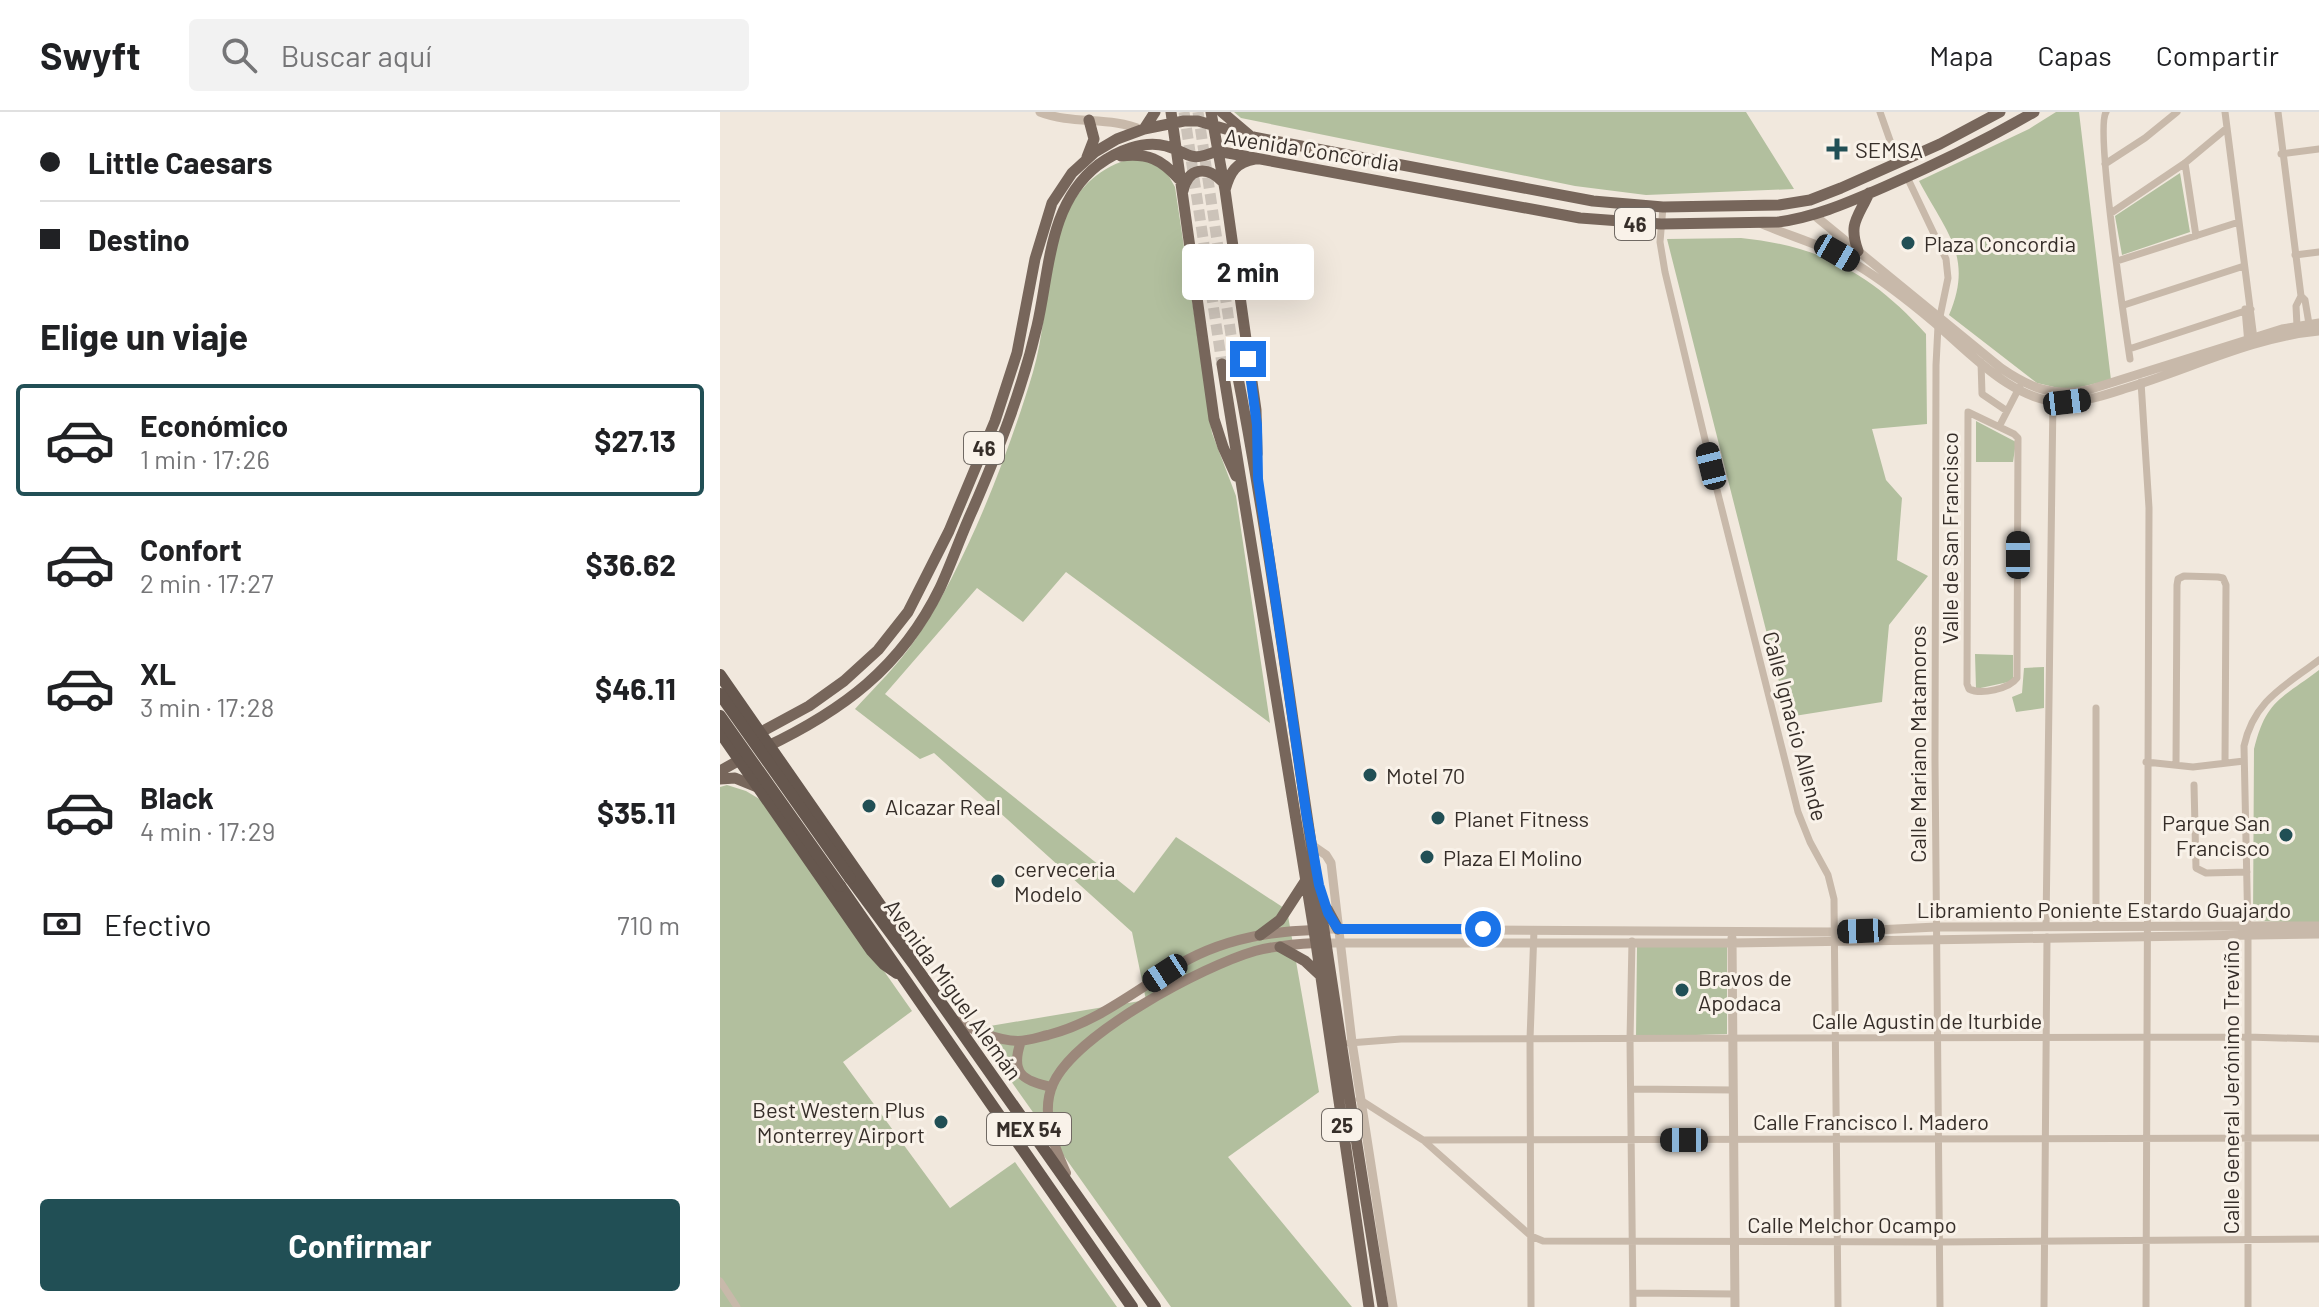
<!DOCTYPE html>
<html lang="es">
<meta charset="utf-8">
<style>
:root{--surface:#fff;--page:#f2f2f2;--text:#202124;--muted:#757577;--line:#e0e0e0;--accent:#214f55}
body{margin:0;font-family:Barlow,sans-serif;background:var(--page);color:var(--text);height:100vh;display:flex;flex-direction:column;font-size:30px;white-space:nowrap}
*{box-sizing:border-box;margin:0}
p{font-size:26px;color:var(--muted)}
.icon{flex:none;width:44px;height:44px;fill:none;stroke:currentColor;stroke-width:2;stroke-linecap:round;stroke-linejoin:round}
.map{position:relative;flex:1;overflow:hidden}
.details{display:flex;flex-direction:column;background:var(--surface);width:720px}
.details>*{flex:none}
.top-card{display:grid;align-content:center;height:176px;padding:0 40px;background:var(--surface)}
.end{position:absolute;width:36px;height:36px;margin:-18px;border:10px solid #1a73e8;background:#fff;box-shadow:0 0 0 4px #fff}
.from{border-radius:50%}
.bubble{position:absolute;height:56px;border-radius:8px;background:var(--surface);box-shadow:0 8px 32px #0002;font-size:26px;font-weight:700;line-height:56px;text-align:center}
.car{position:absolute;width:24px;height:48px;margin:-24px -12px;border-radius:10px;box-shadow:0 0 6px 2px #0007;background:linear-gradient(#222 24%,#8ab4d8 0 40%,#222 0 76%,#8ab4d8 0 86%,#222 0)}
.top-card b{display:flex;align-items:center;gap:28px;height:76px;font-size:30px}
.top-card b+b{border-top:2px solid var(--line)}
.top-card i{width:20px;height:20px;background:var(--text)}
ul{padding:0;list-style:none}
li{display:flex;align-items:center;gap:24px;height:112px;margin:0 16px 12px;padding:0 24px;border:4px solid transparent;border-radius:8px}
li div{flex:1}
li b{display:block;font-size:30px}
li em{font-style:normal;font-weight:700}
li.selected{border-color:var(--accent)}
li>.icon{width:72px;height:72px;stroke-width:1.5}
h2{padding:0 40px;font-size:36px;line-height:96px}
.pay{display:flex;align-items:center;gap:20px;height:88px;padding:0 40px;font-size:30px}
.pay p{margin-inline-start:auto}
.primary-button{display:flex;gap:16px;margin-top:auto;padding:16px 40px}
.primary-button a{flex:1;height:92px;border-radius:8px;background:var(--accent);color:#fff;font-size:32px;font-weight:700;line-height:92px;text-align:center}
header{display:flex;align-items:center;gap:48px;box-sizing:border-box;height:112px;padding:0 40px;background:var(--surface);border-bottom:2px solid var(--line)}
header strong{font-size:38px}
nav{display:flex;gap:44px;margin-inline-start:auto;font-size:28px}
.search{width:560px;height:72px;background:var(--page);display:flex;align-items:center;gap:20px;box-sizing:border-box;padding:0 28px;border-radius:8px;color:var(--muted);font-size:30px}
main{display:flex;flex:1;min-height:0}
.map>svg:first-child{display:block}
</style>
<header>
<strong>Swyft</strong>
<div class="search"><svg class="icon" aria-label="search" viewBox="0 0 24 24"><circle cx="10" cy="10" r="6"/><path d="M15 15l6 6"/></svg>Buscar aquí</div>
<nav><a>Mapa</a><a>Capas</a><a>Compartir</a></nav>
</header>
<main>
<section class="details">
<div class="top-card">
<b><i class="from"></i>Little Caesars</b>
<b><i></i>Destino</b>
</div>
<h2>Elige un viaje</h2>
<ul>
<li class="selected"><svg class="icon" aria-label="car" viewBox="0 0 24 24"><path d="M5 17H2v-5l4-1 3-4h7l3 4 3 1v5h-3M9 17h6M6 11h13"/><circle cx="7" cy="17" r="2"/><circle cx="17" cy="17" r="2"/></svg><div><b>Económico</b><p>1 min · 17:26</p></div><em>$27.13</em></li>
<li><svg class="icon" aria-label="car" viewBox="0 0 24 24"><path d="M5 17H2v-5l4-1 3-4h7l3 4 3 1v5h-3M9 17h6M6 11h13"/><circle cx="7" cy="17" r="2"/><circle cx="17" cy="17" r="2"/></svg><div><b>Confort</b><p>2 min · 17:27</p></div><em>$36.62</em></li>
<li><svg class="icon" aria-label="car" viewBox="0 0 24 24"><path d="M5 17H2v-5l4-1 3-4h7l3 4 3 1v5h-3M9 17h6M6 11h13"/><circle cx="7" cy="17" r="2"/><circle cx="17" cy="17" r="2"/></svg><div><b>XL</b><p>3 min · 17:28</p></div><em>$46.11</em></li>
<li><svg class="icon" aria-label="car" viewBox="0 0 24 24"><path d="M5 17H2v-5l4-1 3-4h7l3 4 3 1v5h-3M9 17h6M6 11h13"/><circle cx="7" cy="17" r="2"/><circle cx="17" cy="17" r="2"/></svg><div><b>Black</b><p>4 min · 17:29</p></div><em>$35.11</em></li>
</ul>
<div class="pay"><svg class="icon" aria-label="cash" viewBox="0 0 24 24"><path d="M3 7h18v10H3z"/><circle cx="12" cy="12" r="2"/></svg>Efectivo<p>710 m</p></div>
<div class="primary-button"><a>Confirmar</a></div>
</section>
<div class="map">
<svg width="1599" height="1195" viewBox="0 0 1599 1195">
<rect width="100%" height="100%" fill="#f1e8dd"/>
<path fill="#b2bf9e" d="M514 0H1026L1074 77 926 83 855 74 521 6Z
M1336 0H1359L1391 268 1347 278 1317 271 1229 203C1254 145 1226 120 1199 69L1309 17Z
M423 45 447 61 455 75 492 321 516 384 550 611 346 460 303 510 257 476 165 582 414 781 456 725 567 798 599 980 508 1045 632 1195H451L264 931V915L426 888 412 820 214 641 200 647 135 597C155 575 178 553 195 528 244 457 288 344 313 260 328 210 326 139 351 94 366 66 392 48 423 45Z
M1460 61 1470 120 1402 143 1395 104Z
M1021 126C1101 134 1152 162 1206 222L1207 312 1152 317 1166 368 1182 386 1177 448 1208 464 1169 513 1162 590 1068 605 947 127Z
M1256 309 1296 330 1293 350H1256Z
M1255 542 1293 543V569L1256 577Z
M1324 555V596L1296 600 1292 585 1302 581 1304 556Z
M1599 558V811L1533 809 1534 637C1546 588 1561 587 1599 558Z
M7 673 26 679 46 691 192 899 123 950 230 1096 295 1050 397 1195H0V675Z
M917 834H1007V922L916 925Z"/>
<g fill="none" stroke-linecap="round" stroke-linejoin="round">
<path stroke="#ccc3b9" stroke-width="11" stroke-dasharray="11 5.5" stroke-linecap="butt" d="M464 0 502 252
M478 0 515 250"/>
<path stroke="#c8b9aa" stroke-width="7" d="M1160 0 1178 51
M1386 0C1375 17 1405 213 1410 247
M1505 0 1534 227
M1558 0 1581 184 1585 188 1589 212
M1561 42 1599 37
M1465 51 1476 124
M1385 52 1425 26 1457 0
M1187 65 1226 147 1228 166 1218 214 1216 253 1215 648 1220 1195
M943 95 940 130 945 160 998 382 1078 700 1090 730 1108 763 1114 787 1118 1195
M1391 101 1465 51 1507 16
M1575 143 1599 140
M1397 149 1519 110
M1404 193 1524 154
M1525 197 1528 232
M1577 214 1576 194 1581 184
M1409 237 1531 197
M1261 250 1262 282 1287 299
M1421 270 1429 396 1426 1195
M1248 300 1294 322 1298 326 1297 566C1289 577 1261 583 1249 577L1247 572Z
M1279 315 1300 274
M1376 596V815
M1426 650 1473 655 1524 649
M1456 653 1457 473 1458 467 1464 464 1498 465 1503 466 1506 473 1505 650
M1474 673 1476 756 1486 761 1527 760
M1326 814 1333 285
M912 829 910 928 913 1195
M629 931 681 927 1527 925 1599 927
M912 977 1013 978
M639 987 703 1028 811 1124 823 1129 1220 1130 1599 1127
M703 1028 1599 1026
M0 1169 17 1195
M914 1181 1015 1182
M811 1195 810 927 814 818
M1324 1195 1327 825
M1528 1195V822L1524 634C1534 588 1565 574 1599 548"/>
<path stroke="#c8b9aa" stroke-width="9" d="M320 0C352 13 390 4 422 18
M1094 103 1281 256C1310 276 1333 285 1368 278L1562 217 1599 211
M1042 112C1074 126 1107 134 1137 153 1165 170 1190 190 1215 211 1251 242 1296 293 1348 290 1368 289 1388 282 1407 276 1470 257 1533 225 1599 219
M593 734 606 743 611 751 632 930 673 1195
M599 817 1116 820 1216 815 1599 814
M1012 826 1015 1195
M600 831H1012L1599 822"/>
<path stroke="#9c887b" stroke-width="10" d="M234 908C254 918 275 928 298 929 308 929 319 925 328 923 382 909 421 873 469 847 507 827 551 819 594 818
M301 929C290 961 302 969 332 975
M346 1061C334 1034 320 1001 333 972 355 922 483 854 535 839 554 834 577 832 596 831"/>
<path stroke="#77665b" stroke-width="11" d="M451 0 494 307 503 335 516 364
M491 0 505 78 536 298 537 342
M502 0 529 23
M424 17 435 0
M401 44C428 41 441 47 459 67
M367 45 374 27 369 8
M505 78C510 60 516 50 535 47
M463 79C468 55 487 54 502 69
M1138 139C1128 111 1138 106 1149 81
M515 250C542 387 561 525 581 663 607 840 634 1018 663 1195
M502 252 596 831 649 1195
M32 625 89 594 124 569 158 538 188 500 229 419 275 309 297 241 315 147 332 91 352 61 375 40 397 27 424 17 464 9H478L533 25 873 89 943 95 1059 93 1090 88 1121 76 1220 32 1280 0
M44 636C122 599 181 556 220 476 232 450 241 423 253 397 279 337 302 278 317 214 330 158 328 92 378 53 397 39 423 28 446 34 473 42 468 51 497 39L860 106 941 112 1058 110C1096 105 1129 90 1164 75 1215 53 1266 28 1314 0
M0 659 25 645
M0 667 15 666 37 675
M607 797 618 817
M540 823 560 808 586 768
M560 835 585 849 600 863"/>
<path stroke="#66574e" stroke-width="12" d="M0 563 185 829 191 843
M0 620 152 839 164 852 177 861
M130 766 195 854 435 1195
M120 774 412 1195"/>
<path stroke="#66574e" stroke-width="12" d="M0 582 130 766
M0 604 120 774"/>
</g>
<g fill="none" stroke-linecap="round" stroke-linejoin="round">
<path stroke="#1a73e8" stroke-width="10" d="M528 247 537 313 538 367 586 700 599 773 608 801 618 817H763"/>
</g>
<g fill="#214f55" stroke="#f9f2e9" stroke-width="3">
<path d="M1113 25h8v8h8v8h-8v8h-8v-8h-8v-8h8z"/>
<circle cx="1188" cy="131" r="8"/>
<circle cx="650" cy="663" r="8"/>
<circle cx="149" cy="694" r="8"/>
<circle cx="718" cy="706" r="8"/>
<circle cx="1566" cy="723" r="8"/>
<circle cx="707" cy="745" r="8"/>
<circle cx="278" cy="769" r="8"/>
<circle cx="962" cy="878" r="8"/>
<circle cx="221" cy="1010" r="8"/>
</g>
<g text-anchor="middle" dominant-baseline="central" stroke-width="6" stroke-linejoin="round" paint-order="stroke">
<g fill="#f9f2e9" stroke="#706963" stroke-width="2">
<rect x="895" y="96" width="40" height="32" rx="6"/>
<rect x="244" y="320" width="40" height="32" rx="6"/>
<rect x="602" y="997" width="40" height="32" rx="6"/>
<rect x="267" y="1001" width="84" height="32" rx="6"/>
</g>
<g font-size="20" font-weight="bold" fill="#362e29">
<text x="915" y="112">46</text>
<text x="264" y="336">46</text>
<text x="622" y="1013">25</text>
<text x="309" y="1017">MEX 54</text>
</g>
<g font-size="22" fill="#362e29" stroke="#f9f2e9">
<text transform="translate(592 37) rotate(9)">Avenida Concordia</text>
<text transform="translate(1229 426) rotate(-90)">Valle de San Francisco</text>
<text transform="translate(1076 614) rotate(75)">Calle Ignacio Allende</text>
<text transform="translate(1197 632) rotate(-90)">Calle Mariano Matamoros</text>
<text x="1384" y="797">Libramiento Poniente Estardo Guajardo</text>
<text transform="translate(234 877) rotate(54)">Avenida Miguel Alemán</text>
<text x="1207" y="908">Calle Agustin de Iturbide</text>
<text transform="translate(1510 975) rotate(-90)">Calle General Jerónimo Treviño</text>
<text x="1151" y="1009">Calle Francisco I. Madero</text>
<text x="1132" y="1112">Calle Melchor Ocampo</text>
</g>
<g font-size="22" fill="#362e29" stroke="#f9f2e9" text-anchor="start">
<text x="1135" y="37">SEMSA</text>
<text x="1204" y="131">Plaza Concordia</text>
<text x="666" y="663">Motel 70</text>
<text x="165" y="694">Alcazar Real</text>
<text x="734" y="706">Planet Fitness</text>
<text x="1550" y="710" text-anchor="end">Parque San<tspan x="1550" dy="25">Francisco</tspan></text>
<text x="723" y="745">Plaza El Molino</text>
<text x="294" y="756">cerveceria<tspan x="294" dy="25">Modelo</tspan></text>
<text x="978" y="865">Bravos de<tspan x="978" dy="25">Apodaca</tspan></text>
<text x="205" y="997" text-anchor="end">Best Western Plus<tspan x="205" dy="25">Monterrey Airport</tspan></text>
</g>
</g>
</svg>
<i class="end from" style="left:763px;top:817px"></i>
<i class="end" style="left:528px;top:247px"></i>
<div class="bubble" style="left:462px;top:132px;width:132px">2 min</div>
<i class="car" style="left:1117px;top:141px;rotate:120deg"></i>
<i class="car" style="left:1347px;top:290px;rotate:83deg"></i>
<i class="car" style="left:991px;top:354px;rotate:346deg"></i>
<i class="car" style="left:1298px;top:443px;rotate:0deg"></i>
<i class="car" style="left:1141px;top:819px;rotate:268deg"></i>
<i class="car" style="left:445px;top:861px;rotate:237deg"></i>
<i class="car" style="left:964px;top:1028px;rotate:270deg"></i>
</div>
</main>
